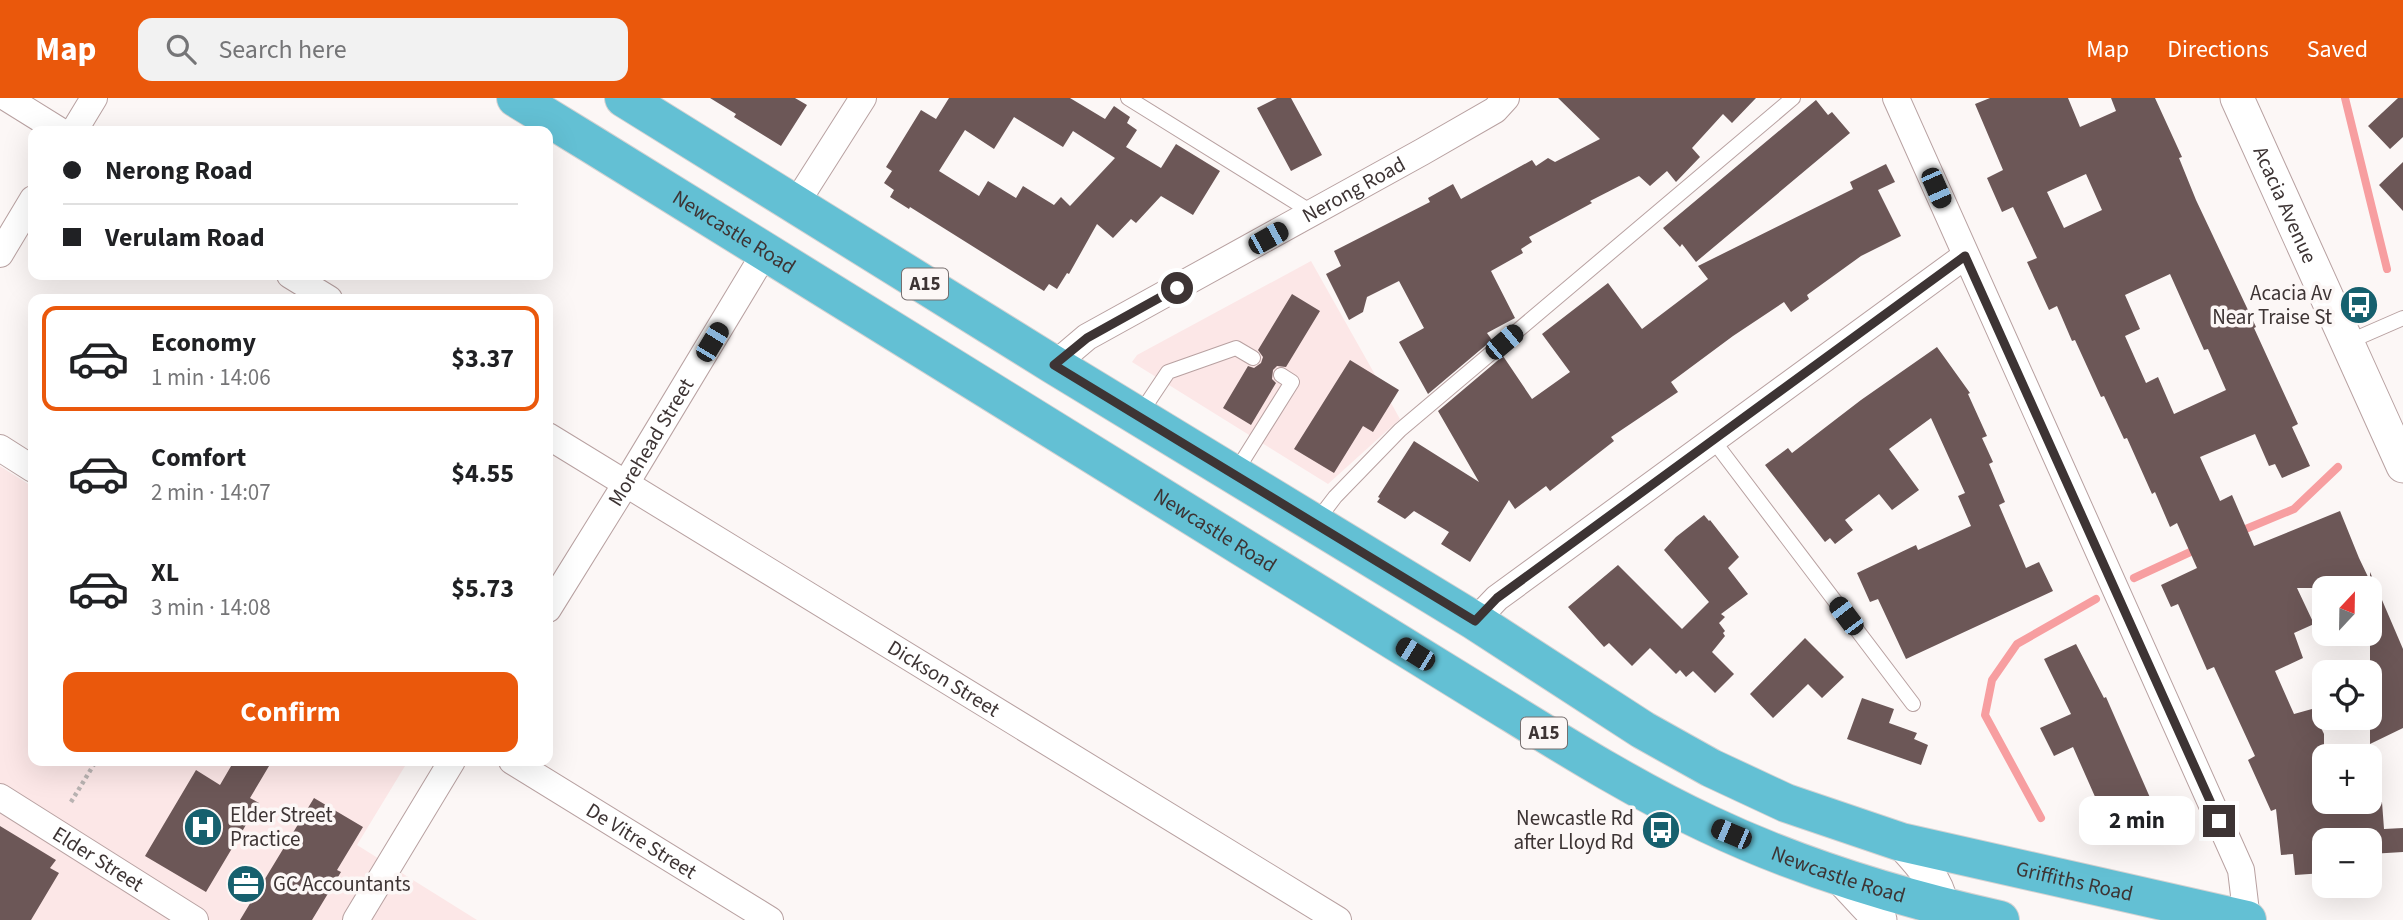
<!DOCTYPE html>
<meta charset="utf-8">
<style>
:root{--surface:#fff;--page:#f2f2f2;--text:#202124;--muted:#757577;--line:#e0e0e0;--accent:#ea580c}
body{margin:0;font-family:"Source Sans 3",sans-serif;background:var(--page);color:var(--text);height:100vh;display:flex;flex-direction:column;font-size:26px;white-space:nowrap}
*{box-sizing:border-box;margin:0}
p{font-size:23px;color:var(--muted)}
.icon{flex:none;width:38px;height:38px;fill:none;stroke:currentColor;stroke-width:2;stroke-linecap:round;stroke-linejoin:round}
.map{position:relative;flex:1;overflow:hidden}
.side{position:absolute;left:28px;top:196px;width:525px;height:472px;display:flex;flex-direction:column;background:var(--surface);border-radius:14px;box-shadow:0 7px 28px #0002}
.side>*{flex:none}
.guide{position:absolute;left:28px;top:28px;width:525px;height:154px;border-radius:14px;box-shadow:0 7px 28px #0002;display:grid;align-content:center;height:154px;padding:0 35px;background:var(--surface)}
.needle{width:46px;rotate:22deg}
.buttons{position:absolute;left:2312px;top:478px;display:grid;gap:14px}
.buttons a{display:grid;place-items:center;width:70px;height:70px;border-radius:14px;background:var(--surface);box-shadow:0 7px 28px #0002;font-size:35px}
.end{position:absolute;width:32px;height:32px;margin:-16px;border:9px solid #3d3434;background:#fff;box-shadow:0 0 0 4px #fff}
.from{border-radius:50%}
.bubble{position:absolute;height:49px;border-radius:14px;background:var(--surface);box-shadow:0 7px 28px #0002;font-size:23px;font-weight:700;line-height:49px;text-align:center}
.car{position:absolute;width:21px;height:42px;margin:-21px -10px;border-radius:9px;box-shadow:0 0 5px 2px #0007;background:linear-gradient(#222 24%,#8ab4d8 0 40%,#222 0 76%,#8ab4d8 0 86%,#222 0)}
.guide b{display:flex;align-items:center;gap:24px;height:66px;font-size:26px}
.guide b+b{border-top:2px solid var(--line)}
.guide i{width:18px;height:18px;background:var(--text)}
ul{padding:12px 0 0;list-style:none}
li{display:flex;align-items:center;gap:21px;height:105px;margin:0 14px 10px;padding:0 21px;border:4px solid transparent;border-radius:14px}
li div{flex:1}
li b{display:block;font-size:26px}
li em{font-style:normal;font-weight:700}
li.selected{border-color:var(--accent)}
li>.icon{width:63px;height:63px;stroke-width:1.5}
.button{display:flex;gap:14px;margin-top:auto;padding:14px 35px}
.button a{flex:1;height:80px;border-radius:14px;background:var(--accent);color:#fff;font-size:28px;font-weight:700;line-height:80px;text-align:center}
header{display:flex;align-items:center;gap:42px;box-sizing:border-box;height:98px;padding:0 35px;background:var(--accent);color:#fff}
header strong{font-size:33px}
nav{display:flex;gap:38px;margin-inline-start:auto;font-size:24px}
.search{width:490px;height:63px;background:var(--page);display:flex;align-items:center;gap:18px;box-sizing:border-box;padding:0 24px;border-radius:14px;color:var(--muted);font-size:26px}
.map>svg:first-child{display:block}
</style>
<header>
<strong>Map</strong>
<div class="search"><svg class="icon" aria-label="search" viewBox="0 0 24 24"><circle cx="10" cy="10" r="6"/><path d="M15 15l6 6"/></svg>Search here</div>
<nav><a>Map</a><a>Directions</a><a>Saved</a></nav>
</header>
<div class="map">
<svg width="2403" height="822" viewBox="0 0 2403 822">
<rect width="100%" height="100%" fill="#fcf7f6"/>
<path fill="#fce7e7" d="M1311 163 1400 321 1328 386 1132 264 1137 257Z
M0 368 33 389V663H408L357 747 477 822H0Z"/>
<g fill="none" stroke-linecap="round" stroke-linejoin="round">
<path stroke="#f79ea0" stroke-width="8" d="M2345 0 2387 171
M2236 435 2294 411 2338 369
M2134 480 2199 450
M2041 720 1985 617 1992 582 2017 546 2096 501"/>
</g>
<path fill="#6c5757" fill-rule="evenodd" d="M710 0H795L807 7 781 48 734 19 736 16Z
M949 0H1070L1105 21 1114 8 1130 19 1127 25 1137 32 1126 49 1161 70 1176 46 1220 73 1193 117 1161 98 1136 125 1131 121 1113 140 1097 126 1069 176 1067 175 1057 191 1049 186 1044 193 910 109 909 111 890 99 894 92 884 85 892 73 886 69 921 12 936 21ZM1014 19 1063 49 1073 33 1115 60 1070 108 1061 99 1054 107 1023 88 1016 100 988 83 979 98 939 73 965 32 994 51Z
M1277 0H1291L1322 57 1291 73 1257 10Z
M1558 0H1756L1732 25 1723 16 1692 50 1700 59 1676 84 1667 73 1650 88 1639 78 1590 103 1592 105 1529 139 1532 144 1521 151 1523 155 1491 173 1515 220 1487 235 1492 242 1428 296 1399 244 1424 230 1399 183 1367 199 1363 214 1349 222 1326 176 1341 168 1334 153 1430 104 1428 100 1453 86 1461 101 1532 62 1536 68 1548 60 1555 64 1600 41Z
M1990 0H2068L2080 29 2116 13 2111 0H2155L2182 59 2179 60 2196 102 2256 229 2254 230 2298 326 2292 329 2310 368 2282 380 2275 366 2269 368 2255 336 2200 359 2220 403 2232 397 2254 448 2340 413 2359 460 2370 483V474L2403 551V630L2370 646V490H2297L2314 526 2294 535 2303 560 2275 573 2294 616 2312 611 2324 636V704H2382L2384 731 2403 730V754L2370 756V742H2324V775L2295 777 2293 756 2281 757 2276 711 2271 713 2248 662 2255 658 2214 569 2207 572 2178 506 2171 509 2161 487 2197 470 2177 425 2170 429 2155 394 2152 396 2127 340 2124 341 2104 298 2101 299 2075 242 2072 243 2057 208 2049 212 2027 164 2037 160 2013 109 2002 114 1987 80 2003 72 1975 6ZM2086 76 2102 112 2064 130 2047 94ZM2170 176 2204 252 2208 251 2226 292 2174 316 2158 279 2146 285 2125 238 2140 231 2125 197Z
M2398 0H2403V39L2390 51 2368 28Z
M1816 2 1828 17 1832 14 1850 35 1696 164 1682 146 1680 149 1663 130Z
M2403 64V113L2379 87Z
M1886 66 1895 84 1878 92 1901 138 1861 158 1807 197 1809 201 1791 214 1784 204 1733 238 1671 284 1678 294 1611 339 1614 343 1550 393 1546 388 1515 411 1509 402 1470 464 1441 446 1449 434 1414 413 1405 421 1377 404 1380 400 1378 399 1414 343 1479 384 1438 313 1503 258 1532 301 1570 274 1542 236 1608 185 1642 231 1708 181 1698 168 1853 91 1850 84Z
M1292 196 1320 213 1286 269 1277 268 1273 272 1272 281 1276 285 1251 327 1223 310 1248 268 1254 270 1261 265 1263 259 1258 252Z
M1937 249 1970 295 1968 296 1987 338 1982 340 1993 364 1989 366 2005 404 1999 407 2026 470 2039 464 2053 493 1906 561 1878 501 1870 504 1857 475 1916 447 1918 452 1971 428 1958 398 1965 395 1931 320 1889 351 1919 392 1892 412 1879 396 1845 422 1853 432 1835 446 1830 440 1825 444 1765 367 1788 350 1792 355 1861 302Z
M1350 262 1399 292 1373 334 1363 328 1334 375 1294 351Z
M1704 417 1709 423 1710 422 1739 459 1728 470 1748 496 1721 516 1725 519 1719 525 1725 533 1723 535 1725 538 1712 554 1734 576 1715 595 1693 573 1686 579 1680 572 1676 576 1650 550 1632 568 1609 545 1604 549 1568 509 1618 467 1682 531 1709 504 1664 452 1676 439Z
M1805 540 1844 579 1822 600 1808 586 1773 620 1750 596Z
M2076 546 2104 600 2106 599 2155 711 2124 725 2119 713 2104 719 2073 649 2054 658 2040 630 2071 616 2044 561Z
M1862 600 1894 611 1889 625 1917 635 1914 641 1928 647 1921 667 1847 641Z
M234 663H272L250 700 259 705 206 794 145 758 196 672 220 687Z
M314 700 363 729 337 772 341 774 312 822H240Z
M0 728 56 762 50 770 59 775 31 822H0Z"/>
<g fill="none" stroke-linecap="round" stroke-linejoin="round">
<g stroke="#b8a1a1" stroke-width="16">
<path id="service" d="M1128 0 1313 115
M2348 244 2403 220
M1140 316 1168 274 1236 250 1253 260
M1713 342 1913 606
M1235 375 1292 284 1281 277
M1316 424 1335 399 1400 332 1793 0"/>
</g>
<g stroke="#b8a1a1" stroke-width="28">
<g id="minor">
<path d="M7 0 60 33"/>
<path d="M1896 0 2241 772 2247 822"/>
<path d="M74 33 94 0"/>
<path d="M795 107 863 0"/>
<path d="M0 156 33 101"/>
<path d="M290 177 329 201"/>
<path id="s1" d="M1054 267 1087 239 1422 54 1495 12 1506 0"/>
<path id="s2" d="M548 338 1338 822"/>
<path d="M0 350 33 371"/>
<path id="s3" d="M548 511 625 387 766 153"/>
<path d="M1475 523 1497 500 1965 158"/>
<path id="s4" d="M512 663 770 822"/>
<path id="s5" d="M0 699 195 822"/>
<path d="M356 822 452 663"/>
</g>
</g>
<g stroke="#b8a1a1" stroke-width="35">
<g id="tertiary">
<path id="s6" d="M2237 0 2403 368"/>
<path d="M1901 744C1920 765 1948 792 1940 822"/>
<path d="M1841 780 1880 822"/>
</g>
</g>
<g stroke="#d4d2d2" stroke-width="40">
<g id="trunk">
<path id="s7" d="M516 0C762 150 1006 303 1252 455 1332 505 1412 554 1492 603 1562 646 1633 691 1708 726 1801 770 1900 800 2000 822"/>
<path id="s8" d="M624 0 1054 267 1475 523 1643 632 1711 670 1786 705 1901 744 2247 822"/>
</g>
</g>
<path stroke="#b9b3b2" stroke-width="4.5" stroke-dasharray="3.5 3.5" stroke-linecap="butt" d="M71 704 96 663"/>
<use href="#service" stroke="#fff" stroke-width="14"/>
<use href="#minor" stroke="#fff" stroke-width="26"/>
<use href="#tertiary" stroke="#fff" stroke-width="33"/>
<use href="#trunk" stroke="#63c0d4" stroke-width="38"/>
</g>
<g fill="none" stroke-linecap="round" stroke-linejoin="round">
<path stroke="#3d3434" stroke-width="9" d="M1177 190 1087 240 1054 267 1475 523 1497 500 1965 158 2219 723"/>
</g>
<defs>
<g id="bus-disc" transform="scale(2.0125)"><circle r="9.5" fill="#16606e" stroke="#fcf7f6"/><path d="M-5-6H5V4H4V6H2V4H-2V6H-4V4H-5ZM-3.5-4V0h7V-4ZM-3.5 1.2v1.5H-2V1.2ZM2 1.2v1.5H3.5V1.2Z" fill="#fff"/></g>
<g id="hospital-disc" transform="scale(2.0125)"><circle r="9.5" fill="#16606e" stroke="#fcf7f6"/><path d="M-5-5h3v3.5h4V-5h3V5h-3V1.5h-4V5h-3Z" fill="#fff"/></g>
<g id="office-disc" transform="scale(2.0125)"><circle r="9.5" fill="#16606e" stroke="#fcf7f6"/><path d="M-6-3h4V-5.5h4V-3h4V5H-6ZM-1-4.5V-3h2v-1.5ZM-6 0V1H6V0Z" fill="#fff"/></g>
</defs>
<g fill-rule="evenodd">
<use href="#bus-disc" x="2359" y="207"/>
<use href="#hospital-disc" x="203" y="729"/>
<use href="#bus-disc" x="1661" y="732"/>
<use href="#office-disc" x="246" y="786"/>
</g>
<g text-anchor="middle" dominant-baseline="central" stroke-width="7" stroke-linejoin="round" paint-order="stroke">
<g fill="#fcf7f6" stroke="#766e6e" stroke-width="2">
<rect x="902" y="170.5" width="46" height="31" rx="5"/>
<rect x="1521" y="619.5" width="46" height="31" rx="5"/>
</g>
<g font-size="19" font-weight="bold" fill="#3d3434">
<text x="925" y="186">A15</text>
<text x="1544" y="635">A15</text>
</g>
<g font-size="21" fill="#3d3434" stroke="#fcf7f6">
<text stroke="none"><textPath href="#s1" startOffset="348">Nerong Road</textPath></text>
<text stroke="none"><textPath href="#s6" startOffset="117">Acacia Avenue</textPath></text>
<text stroke="none"><textPath href="#s7" startOffset="256">Newcastle Road</textPath></text>
<text stroke="none"><textPath href="#s3" startOffset="196">Morehead Street</textPath></text>
<text stroke="none"><textPath href="#s7" startOffset="822">Newcastle Road</textPath></text>
<text stroke="none"><textPath href="#s2" startOffset="464">Dickson Street</textPath></text>
<text stroke="none"><textPath href="#s4" startOffset="152">De Vitre Street</textPath></text>
<text stroke="none"><textPath href="#s5" startOffset="116">Elder Street</textPath></text>
<text stroke="none"><textPath href="#s7" startOffset="1536">Newcastle Road</textPath></text>
<text stroke="none"><textPath href="#s8" startOffset="1659">Griffiths Road</textPath></text>
</g>
<g font-size="21" fill="#3d3434" stroke="#fcf7f6" text-anchor="end">
<text x="2332" y="195">Acacia Av<tspan x="2332" dy="24">Near Traise St</tspan></text>
<text x="230" y="717" text-anchor="start">Elder Street<tspan x="230" dy="24">Practice</tspan></text>
<text x="1634" y="720">Newcastle Rd<tspan x="1634" dy="24">after Lloyd Rd</tspan></text>
<text x="273" y="786" text-anchor="start">GC Accountants</text>
</g>
</g>
</svg>
<div class="buttons">
<a><svg class="needle" viewBox="-14 -14 28 28"><path d="M0-13l5 13h-10z" fill="#e53935"/><path d="M0 13l5-13h-10z" fill="#757577"/></svg></a>
<a><svg class="icon" aria-label="locate" viewBox="0 0 24 24"><circle cx="12" cy="12" r="6"/><path d="M12 2v4M12 18v4M2 12h4M18 12h4"/></svg></a>
<a>+</a>
<a>−</a>
</div>
<i class="end from" style="left:1177px;top:190px"></i>
<i class="end" style="left:2219px;top:723px"></i>
<div class="bubble" style="left:2079px;top:698px;width:116px">2 min</div>
<i class="car" style="left:1936px;top:90px;rotate:156deg"></i>
<i class="car" style="left:1268px;top:140px;rotate:61deg"></i>
<i class="car" style="left:712px;top:244px;rotate:31deg"></i>
<i class="car" style="left:1504px;top:244px;rotate:50deg"></i>
<i class="car" style="left:1846px;top:518px;rotate:323deg"></i>
<i class="car" style="left:1415px;top:556px;rotate:302deg"></i>
<i class="car" style="left:1731px;top:736px;rotate:293deg"></i>
<div class="guide">
<b><i class="from"></i>Nerong Road</b>
<b><i></i>Verulam Road</b>
</div>
<section class="side">
<ul>
<li class="selected"><svg class="icon" aria-label="car" viewBox="0 0 24 24"><path d="M5 17H2v-5l4-1 3-4h7l3 4 3 1v5h-3M9 17h6M6 11h13"/><circle cx="7" cy="17" r="2"/><circle cx="17" cy="17" r="2"/></svg><div><b>Economy</b><p>1 min · 14:06</p></div><em>$3.37</em></li>
<li><svg class="icon" aria-label="car" viewBox="0 0 24 24"><path d="M5 17H2v-5l4-1 3-4h7l3 4 3 1v5h-3M9 17h6M6 11h13"/><circle cx="7" cy="17" r="2"/><circle cx="17" cy="17" r="2"/></svg><div><b>Comfort</b><p>2 min · 14:07</p></div><em>$4.55</em></li>
<li><svg class="icon" aria-label="car" viewBox="0 0 24 24"><path d="M5 17H2v-5l4-1 3-4h7l3 4 3 1v5h-3M9 17h6M6 11h13"/><circle cx="7" cy="17" r="2"/><circle cx="17" cy="17" r="2"/></svg><div><b>XL</b><p>3 min · 14:08</p></div><em>$5.73</em></li>
</ul>
<div class="button"><a>Confirm</a></div>
</section>
</div>
